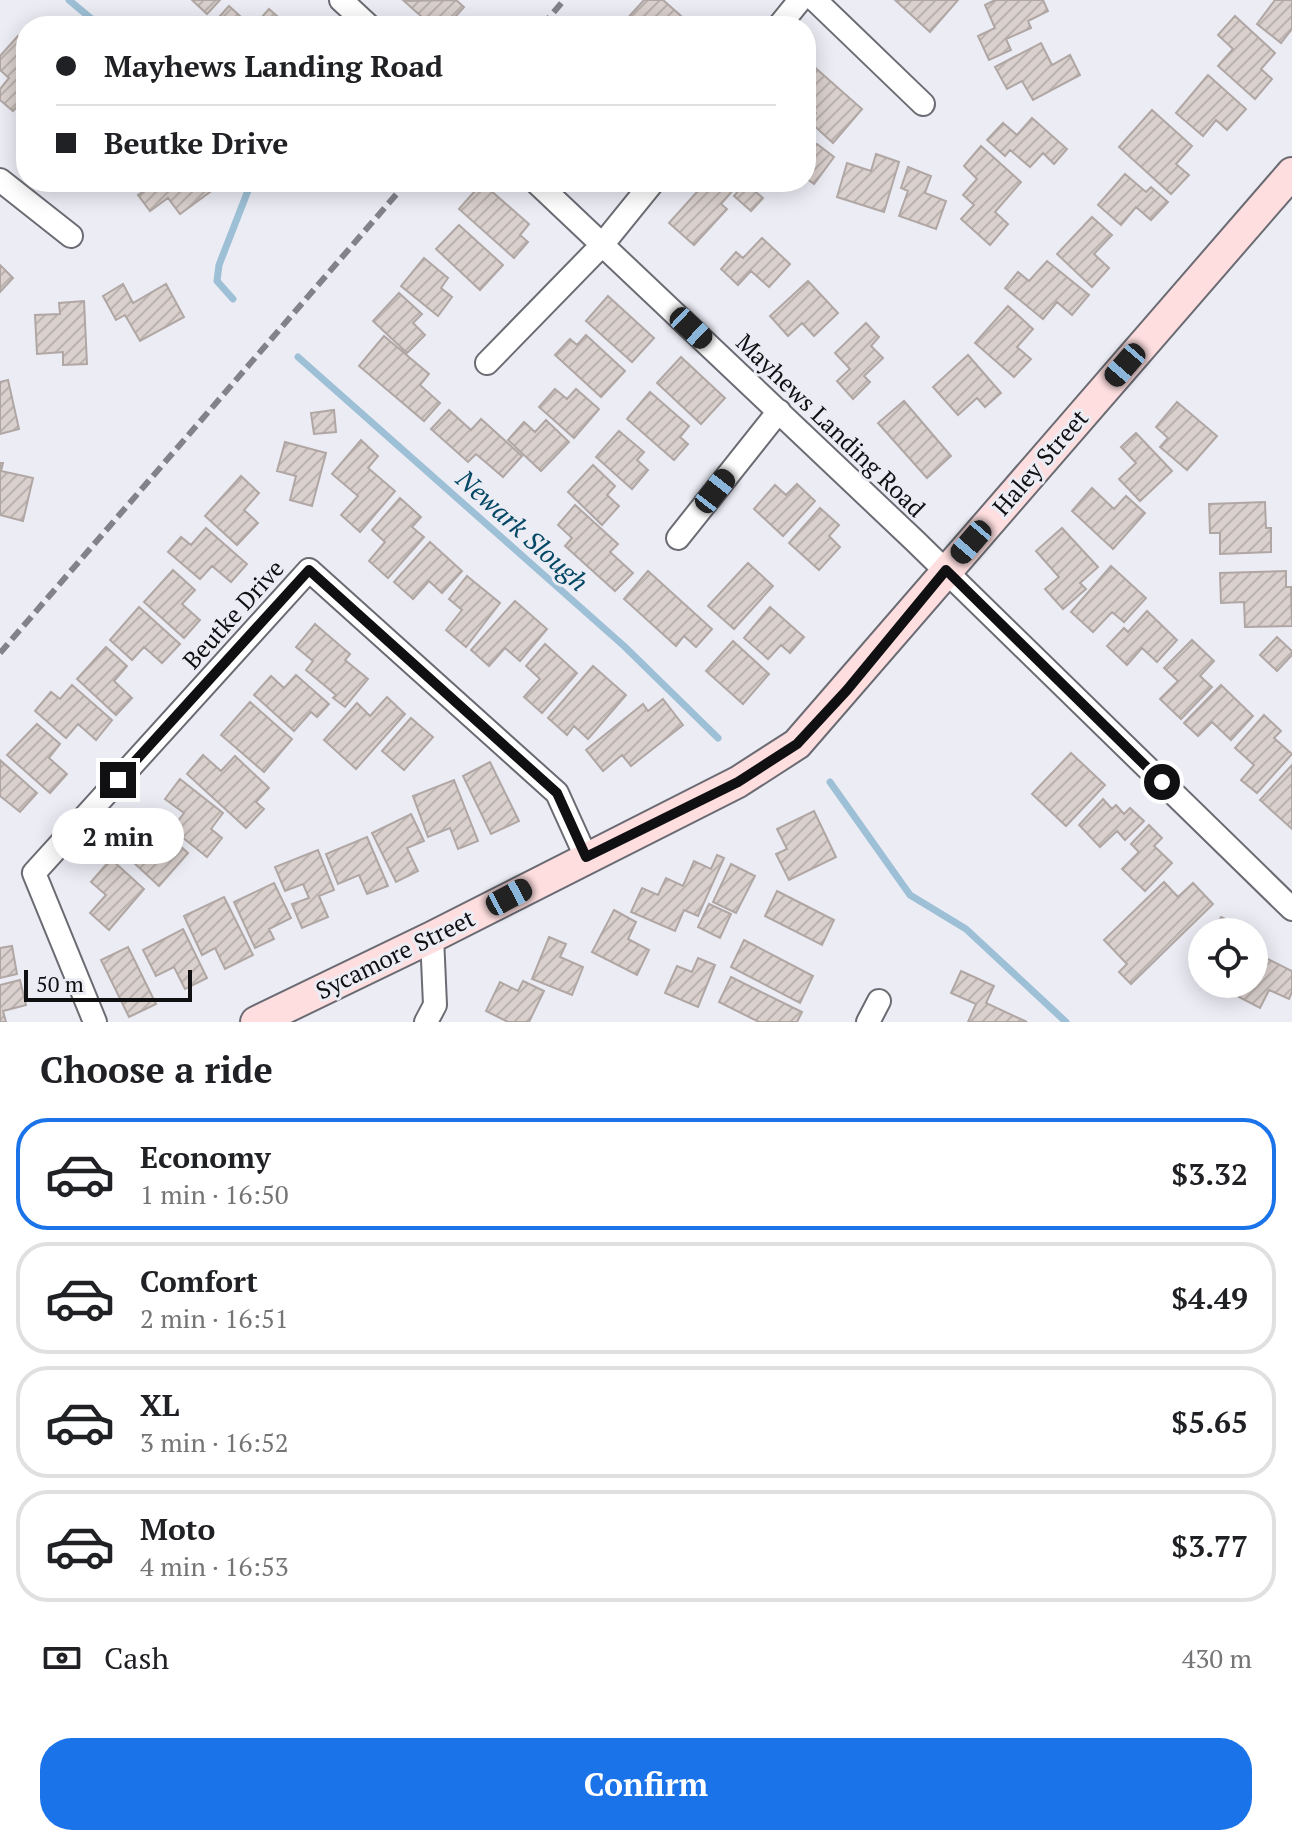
<!DOCTYPE html>
<meta charset="utf-8">
<style>
:root{--surface:#fff;--page:#f2f2f2;--text:#202124;--muted:#757577;--line:#e0e0e0;--accent:#1a73e8}
body{margin:0;font-family:"PT Serif",serif;background:var(--page);color:var(--text);height:100vh;display:flex;flex-direction:column;font-size:30px;white-space:nowrap}
*{box-sizing:border-box;margin:0}
p{font-size:26px;color:var(--muted)}
.icon{flex:none;width:44px;height:44px;fill:none;stroke:currentColor;stroke-width:2;stroke-linecap:round;stroke-linejoin:round}
.map{position:relative;height:1022px;overflow:hidden}
.panel{display:flex;flex-direction:column;background:var(--surface);flex:1}
.panel>*{flex:none}
.guide{position:absolute;left:16px;top:16px;width:800px;height:176px;border-radius:32px;box-shadow:0 4px 20px #0003;display:grid;align-content:center;height:176px;padding:0 40px;background:var(--surface)}
.tools{position:absolute;left:1188px;top:918px;display:grid;gap:16px}
.tools a{display:grid;place-items:center;width:80px;height:80px;border-radius:50%;background:var(--surface);box-shadow:0 4px 20px #0003;font-size:40px}
.scale{position:absolute;left:24px;bottom:20px;width:168px;box-sizing:border-box;padding-left:8px;border:4px solid #101013;border-top:0;font-size:22px;line-height:28px;white-space:nowrap;color:#101013;-webkit-text-stroke:6px #ececf5;paint-order:stroke}
.end{position:absolute;width:36px;height:36px;margin:-18px;border:10px solid #101013;background:#fff;box-shadow:0 0 0 4px #fff}
.from{border-radius:50%}
.bubble{position:absolute;height:56px;border-radius:28px;background:var(--surface);box-shadow:0 4px 20px #0003;font-size:26px;font-weight:700;line-height:56px;text-align:center}
.car{position:absolute;width:24px;height:48px;margin:-24px -12px;border-radius:10px;box-shadow:0 0 6px 2px #0007;background:linear-gradient(#222 24%,#8ab4d8 0 40%,#222 0 76%,#8ab4d8 0 86%,#222 0)}
.guide b{display:flex;align-items:center;gap:28px;height:76px;font-size:30px}
.guide b+b{border-top:2px solid var(--line)}
.guide i{width:20px;height:20px;background:var(--text)}
ul{padding:0;list-style:none}
li{display:flex;align-items:center;gap:24px;height:112px;margin:0 16px 12px;padding:0 24px;border:4px solid var(--line);border-radius:32px}
li div{flex:1}
li b{display:block;font-size:30px}
li em{font-style:normal;font-weight:700}
li.current{border-color:var(--accent)}
li>.icon{width:72px;height:72px;stroke-width:1.5}
h2{padding:0 40px;font-size:36px;line-height:96px}
.pay{display:flex;align-items:center;gap:20px;height:88px;padding:0 40px;font-size:30px}
.pay p{margin-inline-start:auto}
.action{display:flex;gap:16px;margin-top:auto;padding:16px 40px}
.action a{flex:1;height:92px;border-radius:32px;background:var(--accent);color:#fff;font-size:32px;font-weight:700;line-height:92px;text-align:center}
.map>svg:first-child{display:block}
</style>
<div class="map">
<svg width="1292" height="1022" viewBox="0 0 1292 1022">
<defs>
<pattern id="building-hatch" width="6" height="6" patternUnits="userSpaceOnUse" patternTransform="scale(2)"><rect width="6" height="6" fill="#dad0cd"/><path d="M-1 1l2-2M0 6l6-6M5 7l2-2" fill="none" stroke="#bab2af"/></pattern>
</defs>
<rect width="100%" height="100%" fill="#ececf5"/>
<g fill="none" stroke-linecap="round" stroke-linejoin="round">
<path stroke="#9dc0d6" stroke-width="7" d="M69 0 100 26
M233 299 217 281 219 265 249 188 248 182
M298 357 624 646 718 738
M830 782 910 895 966 929 1066 1022"/>
</g>
<path fill="url(#building-hatch)" stroke="#b0a7a4" stroke-width="2" d="M192 0H220L207 14Z
M456 0 464 7 447 26H432L404 1Z
M644 0H663L689 23 694 18 703 26H631L625 21Z
M895 0H958L930 32Z
M995 0H1043L1048 11 1028 21 1031 28 1006 39 1011 50 989 60 978 36 995 28 985 5Z
M1275 0H1292V29L1281 43 1257 24Z
M229 6 251 26H211Z
M269 9 286 24 285 26H254Z
M1235 16 1275 53 1261 69 1272 79 1255 99 1218 66 1233 49 1218 35Z
M18 36 26 43V97L13 111 0 100V89L9 78 0 70V56Z
M1041 43 1052 65 1070 55 1080 75 1033 100 1022 81 1007 89 995 67Z
M811 64 862 109 833 143 809 121 816 113 806 104V70Z
M1208 75 1246 109 1227 130 1216 120 1203 136 1176 113Z
M1152 110 1192 146 1176 164 1189 175 1171 194 1119 147Z
M1032 118 1067 149 1054 164 1043 153 1030 167 1010 150 1005 156 987 140 1003 123 1017 135Z
M817 144 834 157 814 184 806 178V158Z
M981 146 1021 182 995 212 1008 224 990 245 961 219 974 205 963 195 977 179 964 166Z
M876 154 899 162 884 212 837 197 847 163 871 171Z
M908 167 931 176 925 193 946 201 936 229 899 216 908 191 901 188Z
M1125 174 1146 192 1151 187 1168 202 1151 220 1136 207 1121 225 1098 205Z
M157 182H203L210 192 180 214 168 198 150 211 138 195Z
M706 182H727L734 189 721 204 727 209 694 245 669 223Z
M482 183 529 224 520 235 528 242 514 258 459 209Z
M745 183 763 198 751 211 734 196Z
M1092 217 1112 235 1094 254 1109 268 1092 287 1057 254Z
M459 225 503 265 480 290 436 249Z
M762 238 790 264 769 287 751 271 738 285 721 269 736 252 743 258Z
M424 258 448 278 441 288 452 297 438 316 401 286Z
M1047 261 1089 295 1072 315 1057 302 1043 319 1005 288 1018 272 1029 281Z
M0 265 13 278 0 292Z
M808 281 838 313 814 336 802 323 788 336 770 316Z
M123 284 133 303 166 284 184 317 140 341 125 315 116 320 103 296Z
M399 293 422 314 413 323 425 335 407 353 373 321Z
M608 296 654 338 632 362 586 321Z
M84 301 87 364 63 365V352L37 354 35 315 60 314 59 303Z
M1008 306 1033 329 1017 347 1031 359 1014 377 975 343Z
M866 323 879 337 871 346 883 358 864 376 870 382 853 399 837 381 850 369 835 353Z
M586 335 625 371 601 397 555 355 570 339 577 345Z
M384 336 429 374 420 385 440 403 424 421 359 366Z
M968 355 1001 393 985 407 977 398 958 415 933 387Z
M681 357 725 398 701 424 657 383Z
M8 380 19 429 0 434V382Z
M555 389 567 399 576 389 599 409 574 438 539 407Z
M650 392 689 426 680 437 688 444 674 460 627 419Z
M904 401 951 456 927 478 878 423Z
M1177 402 1217 436 1187 470 1160 447 1168 438 1156 427Z
M334 410 336 432 314 434 311 413Z
M449 410 471 430 481 419 522 456 503 477 476 454 468 462 431 429Z
M546 420 569 442 541 471 508 440 524 422 535 432Z
M619 431 644 452 637 460 648 470 632 489 596 457Z
M1136 433 1172 471 1140 501 1119 479 1136 463 1121 447Z
M361 440 378 456 368 468 395 491 360 532 341 515 358 496 332 474Z
M285 442 326 453 312 506 290 500 296 476 277 471Z
M0 463H3L1 471 33 478 23 521 0 515Z
M593 465 615 486 607 495 619 506 602 525 568 492Z
M241 476 259 493 244 510 258 523 237 545 205 516Z
M797 484 815 501 783 536 754 509 775 485 786 495Z
M1092 488 1114 509 1126 496 1145 513 1113 549 1072 511Z
M400 498 421 517 412 527 424 537 388 578 369 561 385 542 372 530Z
M1265 502 1266 528H1271V552L1220 554V533H1210L1209 504Z
M575 505 618 544 610 552 633 573 615 591 565 546 572 538 558 525Z
M820 508 839 525 829 536 840 547 819 570 789 543Z
M206 528 247 564 231 582 212 566 200 579 168 552 181 537 191 545Z
M1062 528 1098 567 1080 583 1086 589 1063 609 1045 589 1059 577 1036 551Z
M430 542 462 571 442 593 429 581 413 599 394 582Z
M748 563 773 586 734 629 708 606Z
M1111 566 1146 598 1124 622 1112 612 1093 632 1071 612Z
M173 570 195 590 182 604 200 620 184 638 144 602Z
M648 571 712 629 696 647 684 636 676 646 624 599Z
M1286 571V587H1291L1292 626 1245 627 1244 602 1221 603 1220 573Z
M467 576 500 603 466 647 446 630 462 610 449 599Z
M515 601 547 629 520 661 505 648 489 666 471 650Z
M139 607 180 644 162 663 144 647 132 660 110 640Z
M770 607 804 637 790 653 781 645 768 659 744 638Z
M1147 611 1177 640 1157 662 1142 648 1127 665 1107 646 1124 628 1128 632Z
M315 624 350 654 345 660 368 679 345 707 333 698 336 695 306 670 313 661 296 647Z
M1277 637 1292 651V655L1277 671 1260 655Z
M1192 640 1214 661 1200 676 1212 687 1181 719 1160 699 1178 681 1164 668Z
M733 641 769 674 743 704 706 671Z
M545 644 577 673 542 713 524 697 540 679 526 666Z
M106 647 127 666 114 681 132 698 116 715 77 679Z
M593 666 626 695 588 739 574 726 567 735 548 718Z
M296 675 329 704 317 717 311 712 294 731 254 695 271 676 284 688Z
M72 685 112 720 96 740 78 724 66 738 35 711 51 692 60 699Z
M1221 685 1253 716 1231 740 1212 722 1198 736 1184 723Z
M387 697 405 714 356 769 324 740 357 703 370 716Z
M663 699 683 725 631 766 622 755 603 771 586 750 643 704 648 711Z
M250 702 292 739 264 772 221 735Z
M1264 715 1281 731 1274 738 1292 754 1257 793 1241 780 1254 765 1235 748Z
M411 718 433 737 404 770 382 751Z
M37 724 60 744 49 758 67 774 50 793 7 755Z
M1071 753 1105 785 1066 826 1032 794Z
M203 755 221 771 235 756 269 788 256 802 264 809 246 828 187 774Z
M0 760 37 793 20 812 0 796Z
M490 762 519 821 491 834 463 776Z
M1292 765V829L1260 800Z
M180 779 223 813 211 829 222 838 207 857 172 829 184 813 165 799Z
M454 780 478 841 458 849 450 828 428 837 413 796Z
M1103 799 1112 809 1116 805 1124 814 1130 808 1144 821 1125 840 1117 831 1100 847 1079 825Z
M814 811 836 857 789 880 776 854 787 849 777 829Z
M411 814 424 841 407 848 418 871 396 882 372 833Z
M1149 825 1162 838 1154 846 1172 863 1145 891 1122 869 1139 852 1131 844Z
M137 831 154 847 166 833 188 853 159 886 120 850Z
M367 837 388 886 367 894 359 875 338 884 326 854Z
M318 850 334 890 319 896 328 917 302 928 292 904 309 898 303 884 285 891 275 867Z
M717 855 724 858 698 916 684 910 675 931 631 912 642 888 658 895 666 878 683 886 694 861 711 869Z
M111 859 144 889 109 930 90 913 106 895 91 882Z
M731 864 755 876 736 913 713 902Z
M1164 882 1178 897 1193 883 1213 904 1131 984 1119 972 1127 964 1104 940Z
M274 883 291 918 269 929 274 939 255 948 234 902Z
M777 891 834 920 822 945 765 916Z
M224 897 253 955 225 969 215 948 202 955 184 916Z
M709 904 731 914 720 938 698 927Z
M614 910 636 922 628 939 649 950 637 975 592 952Z
M1221 917 1251 932H1214Z
M183 929 207 978 185 989 174 967 156 976 143 950Z
M549 937 566 944 560 957 583 967 572 995 532 979Z
M744 940 813 976 800 1003 731 967Z
M12 946 17 974 0 978V948Z
M128 947 156 1004 129 1017 101 960Z
M1260 955 1292 971V992L1289 999 1269 990 1260 1008 1239 997 1245 984H1254V966Z
M698 958 715 965 698 1007 665 993 677 966 692 972Z
M961 971 994 986 986 1003 1027 1022H968L976 1004 951 993Z
M731 977 802 1012 797 1022H759L719 1002Z
M20 980 26 1005 3 1011 6 1022H0V985Z
M523 981 544 991 529 1022H508L486 1011 500 982 518 991Z"/>
<g fill="none" stroke-linecap="round" stroke-linejoin="round">
<g stroke="#6b6b73" stroke-width="26">
<path id="street" d="M341 0 369 26
M815 0 923 104
M779 26 800 0
M0 180 71 236
M536 182 915 541 1292 909
M487 363 602 245 653 182
M678 538 779 411
M95 1022 34 873 309 570 557 793 586 857
M426 1022 435 1005 432 937
M868 1022 879 1001"/>
</g>
<g stroke="#6b6b73" stroke-width="34">
<path id="secondary" d="M256 1022 432 937 738 782 797 744 1292 173"/>
</g>
<use href="#street" stroke="#fff" stroke-width="22"/>
<use href="#secondary" stroke="#fededf" stroke-width="30"/>
<path stroke="#828288" stroke-width="6" stroke-dasharray="12 6" stroke-linecap="butt" d="M542 26 564 0
M0 653 407 182"/>
</g>
<g fill="none" stroke-linecap="round" stroke-linejoin="round">
<path stroke="#101013" stroke-width="10" d="M118 780 309 570 557 793 586 857 738 782 797 744 847 690 946 570 1162 782"/>
</g>
<g text-anchor="middle" dominant-baseline="central" stroke-width="6" stroke-linejoin="round" paint-order="stroke">
<g font-size="24" fill="#101013" stroke="#ececf5">
<text transform="translate(831 425) rotate(44)">Mayhews Landing Road</text>
<text transform="translate(1040 462) rotate(-49)">Haley Street</text>
<text transform="translate(233 614) rotate(-48)">Beutke Drive</text>
<text transform="translate(395 954) rotate(-26)">Sycamore Street</text>
</g>
<g font-size="26" font-style="italic" fill="#044866" stroke="#ececf5">
<text transform="translate(523 530) rotate(42)">Newark Slough</text>
</g>
</g>
</svg>
<div class="tools">
<a><svg class="icon" aria-label="locate" viewBox="0 0 24 24"><circle cx="12" cy="12" r="6"/><path d="M12 2v4M12 18v4M2 12h4M18 12h4"/></svg></a>
</div>
<div class="scale">50 m</div>
<i class="end from" style="left:1162px;top:782px"></i>
<i class="end" style="left:118px;top:780px"></i>
<div class="bubble" style="left:52px;top:808px;width:132px">2 min</div>
<i class="car" style="left:691px;top:328px;rotate:133deg"></i>
<i class="car" style="left:1125px;top:365px;rotate:221deg"></i>
<i class="car" style="left:715px;top:491px;rotate:38deg"></i>
<i class="car" style="left:971px;top:542px;rotate:221deg"></i>
<i class="car" style="left:509px;top:897px;rotate:62deg"></i>
<div class="guide">
<b><i class="from"></i>Mayhews Landing Road</b>
<b><i></i>Beutke Drive</b>
</div>
</div>
<section class="panel">
<h2>Choose a ride</h2>
<ul>
<li class="current"><svg class="icon" aria-label="car" viewBox="0 0 24 24"><path d="M5 17H2v-5l4-1 3-4h7l3 4 3 1v5h-3M9 17h6M6 11h13"/><circle cx="7" cy="17" r="2"/><circle cx="17" cy="17" r="2"/></svg><div><b>Economy</b><p>1 min · 16:50</p></div><em>$3.32</em></li>
<li><svg class="icon" aria-label="car" viewBox="0 0 24 24"><path d="M5 17H2v-5l4-1 3-4h7l3 4 3 1v5h-3M9 17h6M6 11h13"/><circle cx="7" cy="17" r="2"/><circle cx="17" cy="17" r="2"/></svg><div><b>Comfort</b><p>2 min · 16:51</p></div><em>$4.49</em></li>
<li><svg class="icon" aria-label="car" viewBox="0 0 24 24"><path d="M5 17H2v-5l4-1 3-4h7l3 4 3 1v5h-3M9 17h6M6 11h13"/><circle cx="7" cy="17" r="2"/><circle cx="17" cy="17" r="2"/></svg><div><b>XL</b><p>3 min · 16:52</p></div><em>$5.65</em></li>
<li><svg class="icon" aria-label="car" viewBox="0 0 24 24"><path d="M5 17H2v-5l4-1 3-4h7l3 4 3 1v5h-3M9 17h6M6 11h13"/><circle cx="7" cy="17" r="2"/><circle cx="17" cy="17" r="2"/></svg><div><b>Moto</b><p>4 min · 16:53</p></div><em>$3.77</em></li>
</ul>
<div class="pay"><svg class="icon" aria-label="cash" viewBox="0 0 24 24"><path d="M3 7h18v10H3z"/><circle cx="12" cy="12" r="2"/></svg>Cash<p>430 m</p></div>
<div class="action"><a>Confirm</a></div>
</section>
